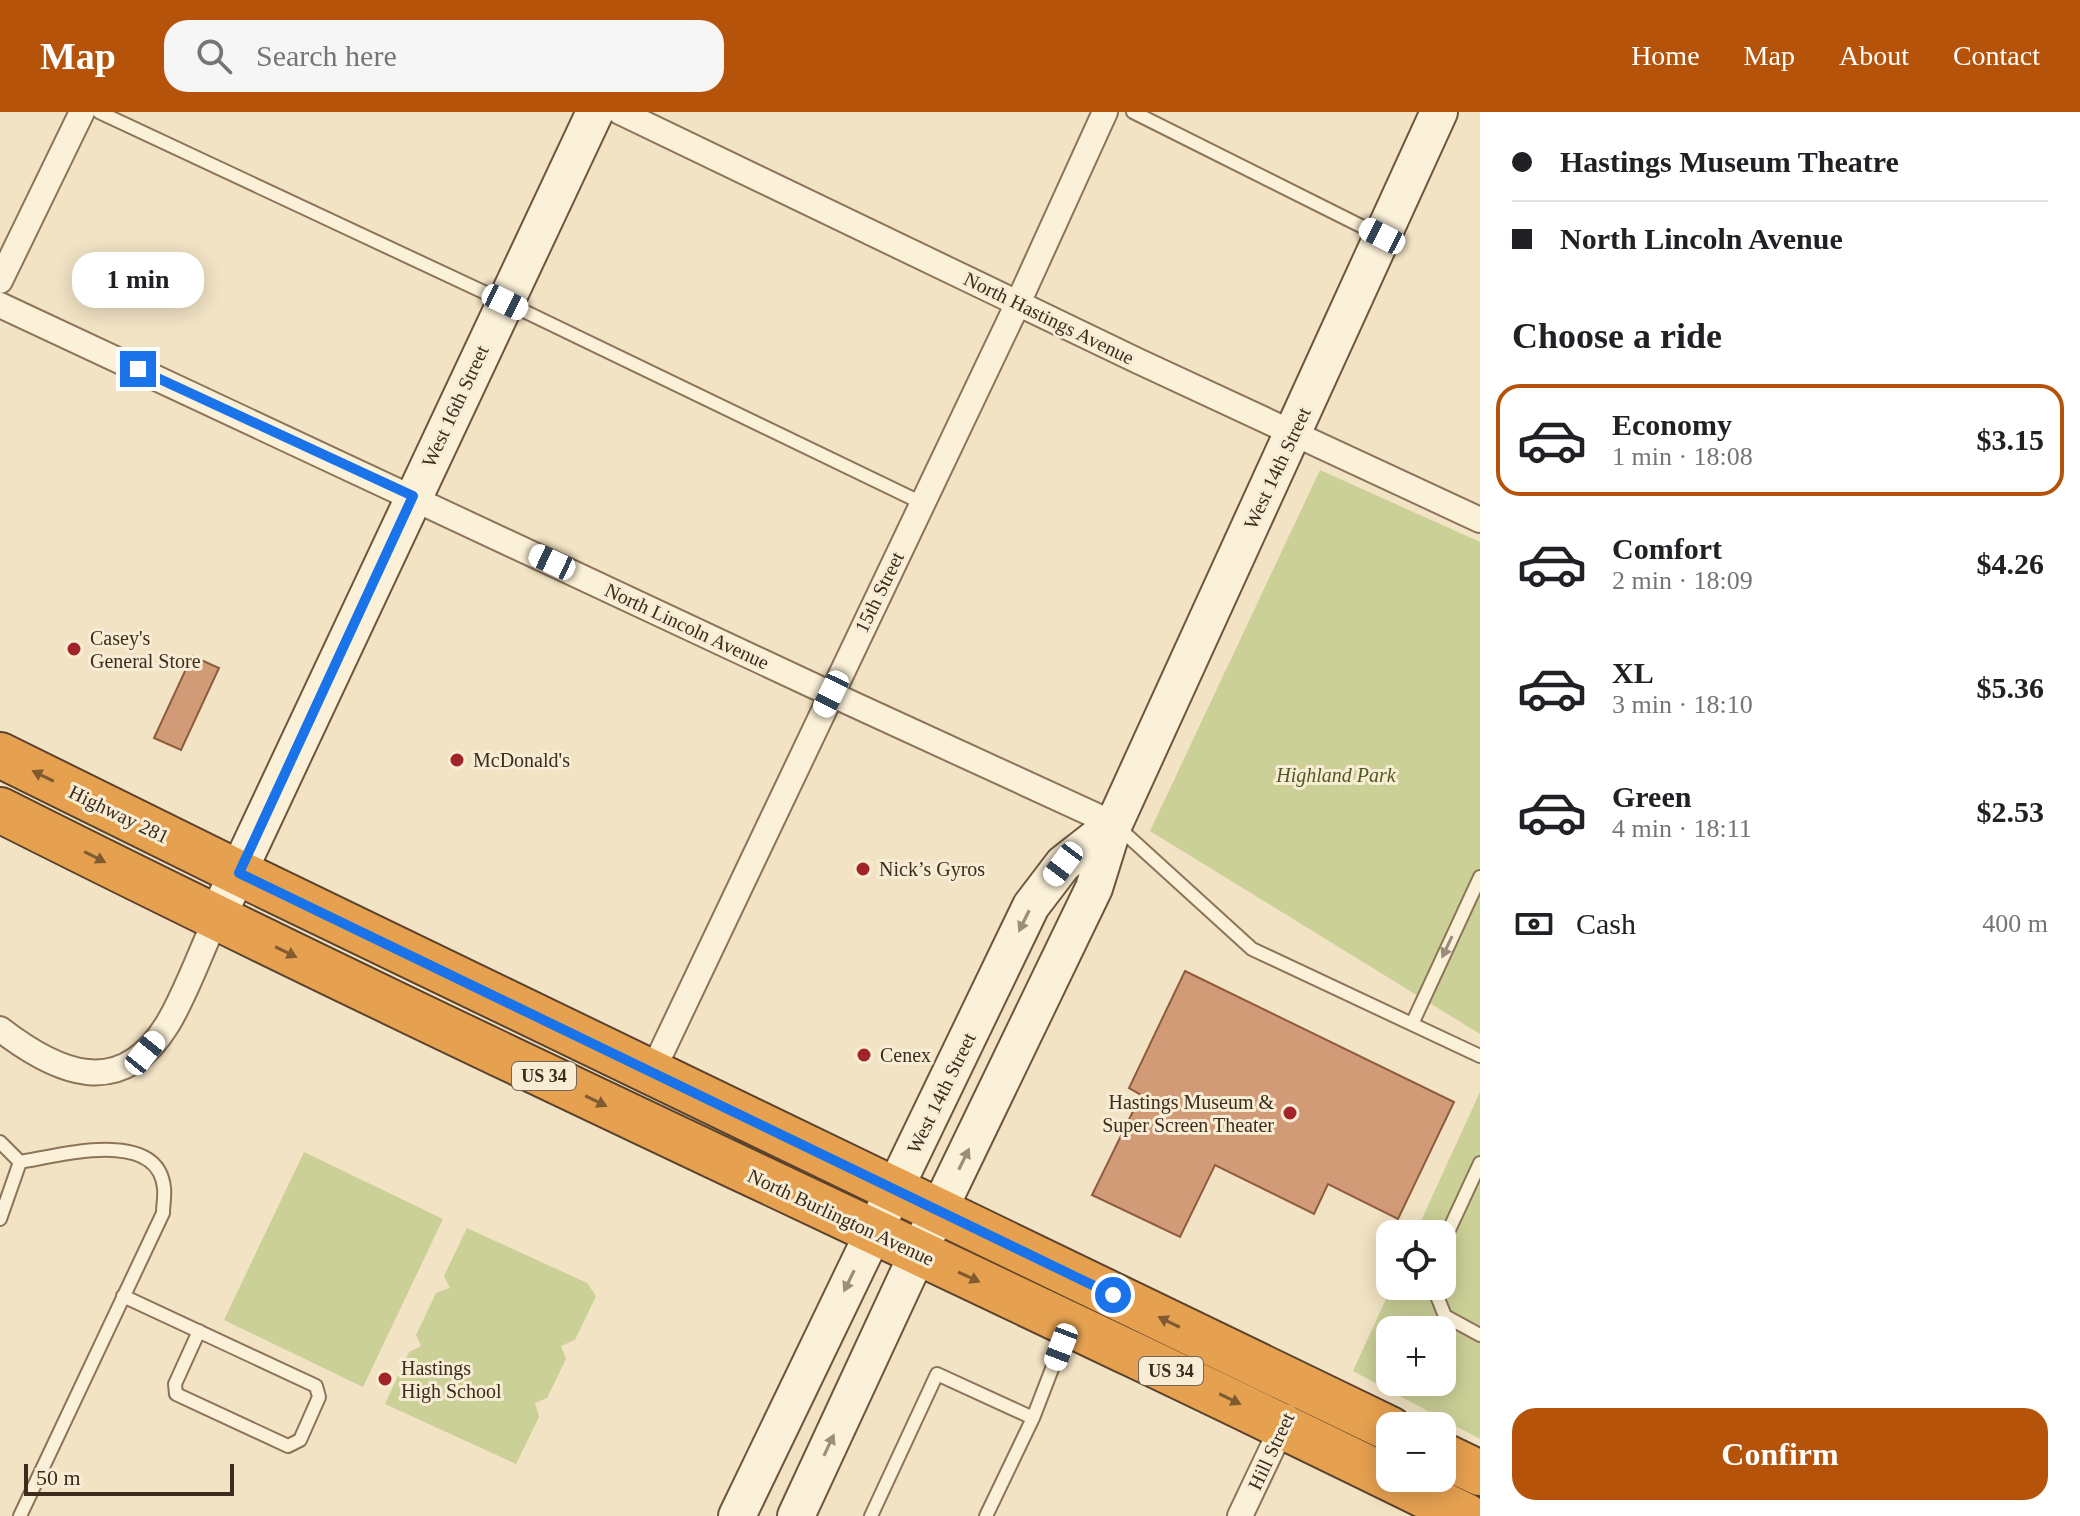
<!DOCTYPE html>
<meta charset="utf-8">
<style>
:root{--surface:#fff;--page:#f6f6f6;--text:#202124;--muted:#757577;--line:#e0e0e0;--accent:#b45309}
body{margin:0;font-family:"Times New Roman",serif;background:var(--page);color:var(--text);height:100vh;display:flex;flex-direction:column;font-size:30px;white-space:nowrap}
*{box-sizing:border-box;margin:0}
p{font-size:26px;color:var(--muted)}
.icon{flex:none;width:44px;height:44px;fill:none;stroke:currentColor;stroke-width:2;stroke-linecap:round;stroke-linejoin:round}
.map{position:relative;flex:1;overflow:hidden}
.drawer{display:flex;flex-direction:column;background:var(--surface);width:600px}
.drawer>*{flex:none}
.hud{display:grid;align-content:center;height:176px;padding:0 32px;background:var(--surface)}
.buttons{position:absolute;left:1376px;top:1108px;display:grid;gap:16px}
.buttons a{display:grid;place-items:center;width:80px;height:80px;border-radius:16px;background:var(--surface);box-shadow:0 4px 20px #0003;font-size:40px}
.scale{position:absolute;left:24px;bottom:20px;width:210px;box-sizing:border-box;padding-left:8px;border:4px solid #3c2c1e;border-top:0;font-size:22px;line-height:28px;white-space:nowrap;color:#3c2c1e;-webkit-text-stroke:6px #f8edd4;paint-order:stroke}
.end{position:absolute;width:36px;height:36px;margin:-18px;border:10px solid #1a73e8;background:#fff;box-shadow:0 0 0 4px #fff}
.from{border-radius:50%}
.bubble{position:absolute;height:56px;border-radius:24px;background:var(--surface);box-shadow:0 4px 20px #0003;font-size:26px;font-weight:600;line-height:56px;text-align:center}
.car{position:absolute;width:24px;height:48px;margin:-24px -12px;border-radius:10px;box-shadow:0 0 6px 2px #0007;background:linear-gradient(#fff 24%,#345 0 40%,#fff 0 76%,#345 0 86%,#fff 0)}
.hud b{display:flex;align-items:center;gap:28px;height:76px;font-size:30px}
.hud b+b{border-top:2px solid var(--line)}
.hud i{width:20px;height:20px;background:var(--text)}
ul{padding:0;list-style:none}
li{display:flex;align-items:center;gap:24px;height:112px;margin:0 16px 12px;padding:0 16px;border:4px solid transparent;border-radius:24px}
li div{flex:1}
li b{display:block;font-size:30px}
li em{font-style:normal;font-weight:600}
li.current{border-color:var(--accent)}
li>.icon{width:72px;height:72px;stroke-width:1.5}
h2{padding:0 32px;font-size:36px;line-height:96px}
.pay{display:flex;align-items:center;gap:20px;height:88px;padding:0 32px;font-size:30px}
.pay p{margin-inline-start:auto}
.action{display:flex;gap:16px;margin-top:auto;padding:16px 32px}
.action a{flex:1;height:92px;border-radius:24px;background:var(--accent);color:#fff;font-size:32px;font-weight:600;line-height:92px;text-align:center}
header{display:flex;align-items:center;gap:48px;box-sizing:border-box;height:112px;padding:0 40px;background:var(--accent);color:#fff}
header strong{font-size:38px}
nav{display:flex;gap:44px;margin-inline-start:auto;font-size:28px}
.search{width:560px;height:72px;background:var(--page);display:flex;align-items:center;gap:20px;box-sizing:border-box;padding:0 28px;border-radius:24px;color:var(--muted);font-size:30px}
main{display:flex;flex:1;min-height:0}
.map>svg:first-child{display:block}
</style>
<header>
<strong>Map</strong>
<div class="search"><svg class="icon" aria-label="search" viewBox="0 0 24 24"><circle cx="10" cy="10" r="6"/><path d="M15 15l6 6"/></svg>Search here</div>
<nav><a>Home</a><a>Map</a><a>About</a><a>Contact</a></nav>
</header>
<main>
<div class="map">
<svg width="1480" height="1404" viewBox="0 0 1480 1404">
<rect width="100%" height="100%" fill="#f1e3c4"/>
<path fill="#cbd097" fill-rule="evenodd" d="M1320 358 1480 430V922L1150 719Z
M1480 980V1327L1353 1259 1392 1174H1442V1122H1415ZM1390 1218H1442V1270H1390Z
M304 1040 443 1107 363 1275 224 1208Z
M467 1116 587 1171 596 1184 575 1228 561 1234 566 1247 547 1286 535 1291 539 1305 516 1352 385 1292 409 1240 421 1234 416 1223 436 1181 450 1176 444 1164Z"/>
<path fill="#d29b77" stroke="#8e5c3d" stroke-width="2" d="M192 544 219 556 181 638 154 626Z
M1185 859 1454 990 1398 1107 1328 1072 1314 1102 1215 1053 1180 1125 1092 1083 1141 983 1129 976Z"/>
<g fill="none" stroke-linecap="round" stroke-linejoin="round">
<g stroke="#8d7459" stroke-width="16">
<path id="lane" d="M99 0 505 190 922 391
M1133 0 1379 123
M1119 716 1252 837 1480 944
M1412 912 1480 765
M0 1030 20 1050
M0 1107 20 1050C58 1044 158 1015 164 1076 165 1084 163 1093 163 1101L20 1404
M1442 1133 1480 1051
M1433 1174 1445 1204 1480 1223
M123 1184 316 1274 319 1285 300 1328 288 1334 176 1282 175 1272 199 1219
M871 1404 937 1262 1033 1306 1067 1218
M986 1404 1033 1306"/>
</g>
<g stroke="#8d7459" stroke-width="28">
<path id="street" d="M620 0 1138 249 1480 408
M0 169 82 0
M0 193 831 582 1114 712
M0 917C57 961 120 989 167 913 185 884 201 839 216 807
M652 960 1018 191 1105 0
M1240 1404 1287 1305"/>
</g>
<g stroke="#6f553c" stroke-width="40">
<path id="secondary" d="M216 807 595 0
M737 1404 1031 794 1063 752 1114 712
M796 1404 918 1141 1094 776 1114 712 1439 0"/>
</g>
<g stroke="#5b422d" stroke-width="48">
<path id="highway" d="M0 643 239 761 1390 1317
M0 698C484 942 980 1164 1466 1404
M1442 1343 1480 1361"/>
</g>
<use href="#lane" stroke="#fbf0d8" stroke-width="12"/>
<use href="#street" stroke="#fbf0d8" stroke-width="24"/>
<use href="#secondary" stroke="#fbf0d8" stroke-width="36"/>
<use href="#highway" stroke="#e6a150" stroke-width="44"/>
</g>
<defs><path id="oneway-solid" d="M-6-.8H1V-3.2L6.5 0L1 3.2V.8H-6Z" transform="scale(2)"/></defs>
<g fill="#805b32">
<use href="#oneway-solid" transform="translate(43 664) rotate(-154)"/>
<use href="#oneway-solid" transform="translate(95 745) rotate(27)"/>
<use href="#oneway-solid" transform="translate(286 840) rotate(26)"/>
<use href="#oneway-solid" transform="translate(596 989) rotate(26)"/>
<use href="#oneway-solid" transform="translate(969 1165) rotate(25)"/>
<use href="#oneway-solid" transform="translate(1169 1210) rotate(-154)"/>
<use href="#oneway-solid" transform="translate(1230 1287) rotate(26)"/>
</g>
<g fill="#9c8e7b">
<use href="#oneway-solid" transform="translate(1024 809) rotate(116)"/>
<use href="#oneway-solid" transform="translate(1447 835) rotate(115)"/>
<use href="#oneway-solid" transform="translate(964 1047) rotate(-64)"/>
<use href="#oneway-solid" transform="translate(849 1169) rotate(116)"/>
<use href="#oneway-solid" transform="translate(829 1333) rotate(-65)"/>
</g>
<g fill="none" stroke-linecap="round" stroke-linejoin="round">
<path stroke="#1a73e8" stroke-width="10" d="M138 257 413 384 239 761 1113 1183"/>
</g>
<g fill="#a12428" stroke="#f8edd4" stroke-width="3">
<circle cx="74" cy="537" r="8"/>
<circle cx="457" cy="648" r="8"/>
<circle cx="863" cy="757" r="8"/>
<circle cx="864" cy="943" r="8"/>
<circle cx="1290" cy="1001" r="8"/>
<circle cx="385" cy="1267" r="8"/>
</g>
<g text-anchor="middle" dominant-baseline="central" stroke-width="6" stroke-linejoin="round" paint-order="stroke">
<g fill="#f8edd4" stroke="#746655" stroke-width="2">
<rect x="512" y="950" width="64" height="28" rx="6"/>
<rect x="1139" y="1245" width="64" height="28" rx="6"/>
</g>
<g font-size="18" font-weight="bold" fill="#3c2c1e">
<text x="544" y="964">US 34</text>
<text x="1171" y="1259">US 34</text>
</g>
<g font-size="20" fill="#3c2c1e" stroke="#f8edd4">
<text transform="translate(1049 206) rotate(26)">North Hastings Avenue</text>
<text transform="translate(455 294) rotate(-65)">West 16th Street</text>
<text transform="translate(1277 356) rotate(-65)">West 14th Street</text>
<text transform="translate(879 480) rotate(-64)">15th Street</text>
<text transform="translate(687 514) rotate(25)">North Lincoln Avenue</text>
<text transform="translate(119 702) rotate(26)">Highway 281</text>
<text transform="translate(941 981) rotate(-64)">West 14th Street</text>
<text transform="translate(841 1105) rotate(25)">North Burlington Avenue</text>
<text transform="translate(1271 1339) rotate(-65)">Hill Street</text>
</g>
<g font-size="20" fill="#3c2c1e" stroke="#f8edd4" text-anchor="start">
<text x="90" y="526">Casey's<tspan x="90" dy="23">General Store</tspan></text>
<text x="473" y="648">McDonald's</text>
<text x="879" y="757">Nick’s Gyros</text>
<text x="880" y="943">Cenex</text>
<text x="1274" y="990" text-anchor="end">Hastings Museum &amp;<tspan x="1274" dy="23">Super Screen Theater</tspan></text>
<text x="401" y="1256">Hastings<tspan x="401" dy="23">High School</tspan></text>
</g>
<g font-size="20" font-style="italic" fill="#4e5a23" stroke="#f8edd4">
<text x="1336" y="663">Highland Park</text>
</g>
</g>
</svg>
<div class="buttons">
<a><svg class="icon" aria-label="locate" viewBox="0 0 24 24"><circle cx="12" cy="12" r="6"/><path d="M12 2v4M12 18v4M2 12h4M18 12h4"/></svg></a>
<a>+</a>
<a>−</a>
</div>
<div class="scale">50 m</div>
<i class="end from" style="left:1113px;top:1183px"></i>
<i class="end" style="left:138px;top:257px"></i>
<div class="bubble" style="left:72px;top:140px;width:132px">1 min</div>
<i class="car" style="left:1382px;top:124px;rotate:297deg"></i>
<i class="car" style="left:505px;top:190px;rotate:116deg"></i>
<i class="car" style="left:552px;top:450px;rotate:295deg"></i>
<i class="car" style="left:831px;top:582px;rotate:206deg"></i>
<i class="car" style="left:1063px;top:752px;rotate:217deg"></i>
<i class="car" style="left:145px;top:941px;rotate:39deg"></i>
<i class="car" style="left:1061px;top:1235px;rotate:201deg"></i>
</div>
<section class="drawer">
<div class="hud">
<b><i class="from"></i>Hastings Museum Theatre</b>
<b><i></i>North Lincoln Avenue</b>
</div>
<h2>Choose a ride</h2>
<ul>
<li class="current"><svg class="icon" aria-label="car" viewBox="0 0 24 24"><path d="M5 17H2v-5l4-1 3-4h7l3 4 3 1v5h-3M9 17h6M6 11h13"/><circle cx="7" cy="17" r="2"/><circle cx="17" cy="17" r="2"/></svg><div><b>Economy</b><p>1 min · 18:08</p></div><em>$3.15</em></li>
<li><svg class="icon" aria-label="car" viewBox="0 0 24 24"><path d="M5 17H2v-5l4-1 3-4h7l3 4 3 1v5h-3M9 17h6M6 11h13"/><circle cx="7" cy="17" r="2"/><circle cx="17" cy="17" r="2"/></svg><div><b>Comfort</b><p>2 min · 18:09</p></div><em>$4.26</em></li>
<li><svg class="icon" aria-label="car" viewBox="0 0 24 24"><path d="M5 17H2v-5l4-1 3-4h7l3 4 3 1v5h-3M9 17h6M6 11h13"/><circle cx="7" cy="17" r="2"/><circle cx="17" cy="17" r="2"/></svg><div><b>XL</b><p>3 min · 18:10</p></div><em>$5.36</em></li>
<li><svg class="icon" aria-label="car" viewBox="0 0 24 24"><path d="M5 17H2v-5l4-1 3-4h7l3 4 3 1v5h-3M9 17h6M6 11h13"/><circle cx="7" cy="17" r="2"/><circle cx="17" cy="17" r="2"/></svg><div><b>Green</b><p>4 min · 18:11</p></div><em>$2.53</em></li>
</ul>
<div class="pay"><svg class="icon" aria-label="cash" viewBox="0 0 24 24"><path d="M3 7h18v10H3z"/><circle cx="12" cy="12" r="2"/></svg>Cash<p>400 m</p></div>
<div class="action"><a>Confirm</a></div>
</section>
</main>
